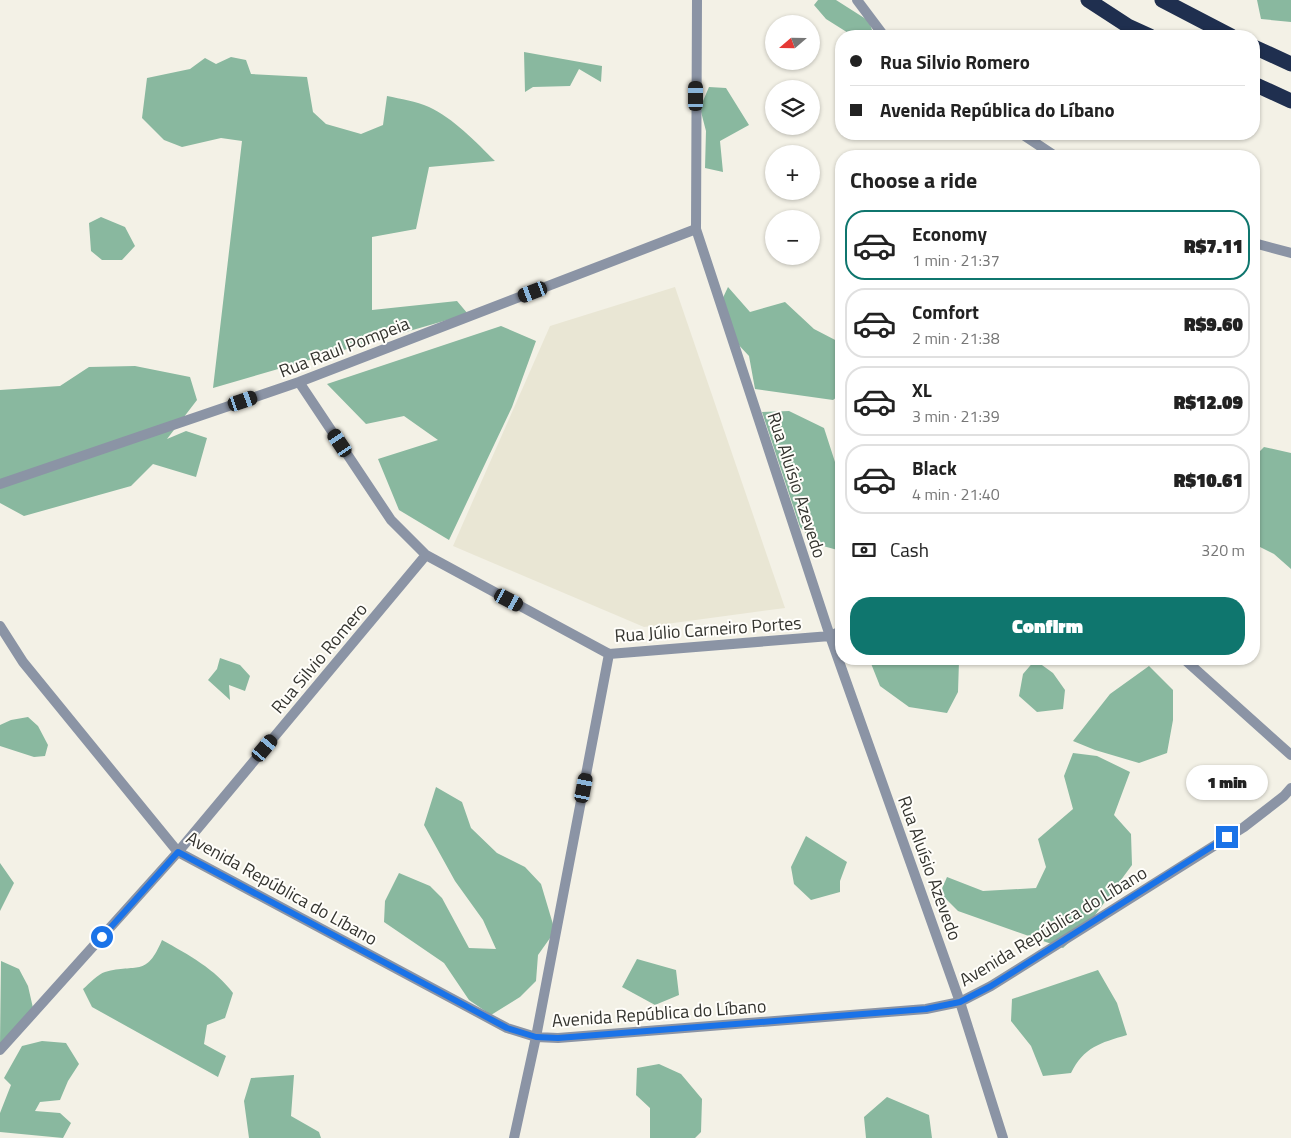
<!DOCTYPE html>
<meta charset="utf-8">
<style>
:root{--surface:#fff;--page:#f6f6f6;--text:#222;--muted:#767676;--line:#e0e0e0;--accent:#0f766e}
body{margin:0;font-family:"Titillium Web",sans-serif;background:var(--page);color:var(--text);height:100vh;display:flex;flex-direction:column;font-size:19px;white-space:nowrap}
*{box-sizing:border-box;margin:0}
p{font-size:16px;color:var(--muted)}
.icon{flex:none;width:28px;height:28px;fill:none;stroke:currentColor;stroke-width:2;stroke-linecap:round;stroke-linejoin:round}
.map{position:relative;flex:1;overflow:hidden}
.panel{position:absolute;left:835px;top:150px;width:425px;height:515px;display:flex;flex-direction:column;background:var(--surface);border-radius:20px;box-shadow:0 1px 4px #0004}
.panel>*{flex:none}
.guide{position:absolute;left:835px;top:30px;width:425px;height:110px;border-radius:20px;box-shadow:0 1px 4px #0004;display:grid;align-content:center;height:110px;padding:0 15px;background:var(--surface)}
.needle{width:32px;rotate:250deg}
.buttons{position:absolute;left:765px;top:15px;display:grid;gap:10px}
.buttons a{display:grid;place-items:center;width:55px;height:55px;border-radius:50%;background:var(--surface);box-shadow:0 1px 4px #0004;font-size:25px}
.end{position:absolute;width:22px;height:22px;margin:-11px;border:6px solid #1a73e8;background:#fff;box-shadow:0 0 0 2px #fff}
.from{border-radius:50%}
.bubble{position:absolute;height:35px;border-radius:18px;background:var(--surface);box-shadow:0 1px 4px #0004;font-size:16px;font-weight:800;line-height:35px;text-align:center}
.car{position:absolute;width:15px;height:30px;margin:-15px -8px;border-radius:6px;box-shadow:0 0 4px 1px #0007;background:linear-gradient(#222 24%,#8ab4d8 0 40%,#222 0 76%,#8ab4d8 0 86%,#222 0)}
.guide b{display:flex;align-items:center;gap:18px;height:48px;font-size:19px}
.guide b+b{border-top:1px solid var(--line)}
.guide i{width:12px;height:12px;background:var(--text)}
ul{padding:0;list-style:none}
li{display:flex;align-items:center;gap:15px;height:70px;margin:0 10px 8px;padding:0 5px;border:2px solid var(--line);border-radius:20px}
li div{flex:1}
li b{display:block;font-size:19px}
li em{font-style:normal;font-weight:800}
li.current{border-color:var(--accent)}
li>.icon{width:45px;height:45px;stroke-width:1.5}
h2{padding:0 15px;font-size:22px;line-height:60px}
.pay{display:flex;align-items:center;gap:12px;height:55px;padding:0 15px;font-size:19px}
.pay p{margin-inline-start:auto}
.action{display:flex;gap:10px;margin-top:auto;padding:10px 15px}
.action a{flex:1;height:58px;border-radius:20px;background:var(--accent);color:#fff;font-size:20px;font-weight:800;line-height:58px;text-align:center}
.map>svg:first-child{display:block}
</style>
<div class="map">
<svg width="1291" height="1138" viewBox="0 0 1291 1138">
<rect width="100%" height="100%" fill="#f3f1e6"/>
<path fill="#e9e6d4" d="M675 287 785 608 644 627 453 546 550 326Z"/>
<path fill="#89b89f" d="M818 0H836L869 21 874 36H853L826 19 814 5Z
M1257 0H1291V22L1261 19Z
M524 52 602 66 601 82 579 69 570 86 533 87 525 92Z
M231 57 246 60 251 74 307 77 313 112 326 124 361 134 383 125 387 96C401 99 416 101 429 107 453 118 476 142 495 161L429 167 416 229 372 237V310L457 301 468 314 213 388 242 141 221 138 182 147 164 140 142 118 147 78 190 69 205 58 216 64Z
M709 87 726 88 749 125 720 141 723 172 705 168 706 131 700 108Z
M101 217 125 227 135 246 122 260H102L91 251 89 223Z
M728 287 750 312 785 302 814 329 841 343V394L833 400 755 389 749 356 735 341 720 304Z
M501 326 536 341 512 407 449 540 399 510 378 459 438 440 404 416 366 424 327 384Z
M135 366 190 377 197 400 167 439 186 431 207 438 196 477 153 464 131 486 24 516 0 503V390L60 386 89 367Z
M789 411 824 428 835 462 841 463V551L816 544 800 527 762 412Z
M1264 447 1291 453V569L1274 554 1254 544V457Z
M220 658 240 665 250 676 245 691 229 685 230 700 208 680 217 669Z
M873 659H953L959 661 958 692 947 713 909 707 880 686 870 661Z
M1035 660 1053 673 1065 690 1063 709 1037 712 1019 696 1023 674Z
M1149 666 1173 690V720L1167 753 1139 763 1095 750 1073 741 1110 694Z
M28 717 38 726 48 745 45 756 34 757 0 746V725L11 720Z
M1073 753 1097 756 1130 772 1114 815 1131 834 1132 865 1087 926 1063 948 958 911 940 893 947 877 983 891 1036 888 1046 867 1038 839 1073 809 1064 776Z
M436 787 462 802 471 828 497 853 525 867 541 884 555 931 538 955 536 981 520 997 491 1015 469 1000 444 963 384 922 385 901 399 873 430 886 442 898 469 948 496 949 483 920 455 881 424 825Z
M806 836 847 862 840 881V892L811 900 794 884 791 867Z
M0 863 14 883 0 911Z
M162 940C189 955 215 969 233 993L225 1018 207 1025 204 1044 226 1056 218 1077 92 1007 83 989C90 983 98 974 105 972 137 963 146 978 162 940Z
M637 959 676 970 679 995 655 1005 622 987Z
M1 961 19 969 28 986 33 1008 0 1044Z
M1098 970 1117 1003 1127 1035C1100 1043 1084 1047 1071 1073L1043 1076 1031 1046 1011 1021 1012 999Z
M42 1041 66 1043 79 1064 68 1081 60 1100 40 1102 35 1111 60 1113 71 1123 63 1138 0 1132V1113L11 1085 4 1078 22 1046Z
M659 1064 681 1074 702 1099 701 1132 695 1138H650V1108L636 1095 637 1068Z
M294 1075 291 1116 319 1132 321 1138H249L244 1101 251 1078Z
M887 1097 929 1115 932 1138H866L864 1117Z"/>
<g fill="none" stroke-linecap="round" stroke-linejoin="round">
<path stroke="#8b94a5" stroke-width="10" d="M697 0 696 229 830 636 960 1002 1003 1138
M857 0 884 36
M1022 134 1055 156
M1254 243 1291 253
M299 382 391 520 426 555 609 654 830 636 841 631
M0 484 299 382 696 229
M0 626 23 662 178 852 507 1028 536 1037 558 1038 926 1009 960 1002 991 986 1244 827 1284 796 1291 788
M1184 659 1291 755
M0 1050 178 852 426 555
M514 1138 536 1037 609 654"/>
<path stroke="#1f2f4f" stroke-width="15" d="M1088 0 1128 26 1150 36
M1162 0 1231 36
M1254 47 1291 64
M1254 84 1291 101"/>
</g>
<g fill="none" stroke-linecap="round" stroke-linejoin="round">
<path stroke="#1a73e8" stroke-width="6" d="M102 937 178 852 507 1028 536 1037 558 1038 926 1009 960 1002 991 986 1227 837"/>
</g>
<g text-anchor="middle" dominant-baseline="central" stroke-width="4" stroke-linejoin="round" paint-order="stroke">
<g font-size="18" fill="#34342f" stroke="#fffefa">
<text transform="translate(344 347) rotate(-21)">Rua Raul Pompeia</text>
<text transform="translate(797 485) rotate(72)">Rua Aluísio Azevedo</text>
<text transform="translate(708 629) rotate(-4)">Rua Júlio Carneiro Portes</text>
<text transform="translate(319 658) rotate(-50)">Rua Silvio Romero</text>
<text transform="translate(930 868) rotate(70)">Rua Aluísio Azevedo</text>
<text transform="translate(282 888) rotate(29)">Avenida República do Líbano</text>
<text transform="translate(1053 926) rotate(-31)">Avenida República do Líbano</text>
<text transform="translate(659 1013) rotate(-4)">Avenida República do Líbano</text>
</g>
</g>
</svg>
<div class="buttons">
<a><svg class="needle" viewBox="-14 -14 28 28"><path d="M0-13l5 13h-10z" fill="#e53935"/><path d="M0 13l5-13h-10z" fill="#767676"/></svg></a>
<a><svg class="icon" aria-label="layers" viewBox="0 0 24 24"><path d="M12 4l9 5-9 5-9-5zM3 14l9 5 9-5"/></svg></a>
<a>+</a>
<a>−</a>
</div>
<i class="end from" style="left:102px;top:937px"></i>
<i class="end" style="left:1227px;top:837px"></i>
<div class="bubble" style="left:1186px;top:765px;width:82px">1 min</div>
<i class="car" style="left:696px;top:96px;rotate:0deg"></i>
<i class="car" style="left:533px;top:292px;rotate:249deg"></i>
<i class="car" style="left:243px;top:401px;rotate:71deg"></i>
<i class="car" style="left:340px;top:443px;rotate:326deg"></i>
<i class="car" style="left:509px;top:600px;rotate:118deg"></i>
<i class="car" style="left:265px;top:748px;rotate:40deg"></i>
<i class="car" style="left:584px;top:788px;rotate:11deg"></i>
<div class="guide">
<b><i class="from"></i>Rua Silvio Romero</b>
<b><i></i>Avenida República do Líbano</b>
</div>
<section class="panel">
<h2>Choose a ride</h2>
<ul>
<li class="current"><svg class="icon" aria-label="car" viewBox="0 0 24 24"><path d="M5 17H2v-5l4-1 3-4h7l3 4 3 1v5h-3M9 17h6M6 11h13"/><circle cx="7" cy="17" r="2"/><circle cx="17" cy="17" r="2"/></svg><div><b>Economy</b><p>1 min · 21:37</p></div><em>R$7.11</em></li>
<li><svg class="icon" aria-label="car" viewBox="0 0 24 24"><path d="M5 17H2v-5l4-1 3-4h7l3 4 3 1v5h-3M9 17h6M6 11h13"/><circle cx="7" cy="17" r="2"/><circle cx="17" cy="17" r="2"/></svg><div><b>Comfort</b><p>2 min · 21:38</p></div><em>R$9.60</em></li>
<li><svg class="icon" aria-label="car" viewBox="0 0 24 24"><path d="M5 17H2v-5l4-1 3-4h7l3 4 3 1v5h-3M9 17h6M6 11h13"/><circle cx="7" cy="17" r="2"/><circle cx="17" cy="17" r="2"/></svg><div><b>XL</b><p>3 min · 21:39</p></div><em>R$12.09</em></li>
<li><svg class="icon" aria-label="car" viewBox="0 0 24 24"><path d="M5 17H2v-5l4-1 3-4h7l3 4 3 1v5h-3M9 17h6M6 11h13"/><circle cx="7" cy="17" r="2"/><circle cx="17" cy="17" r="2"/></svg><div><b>Black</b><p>4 min · 21:40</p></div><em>R$10.61</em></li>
</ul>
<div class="pay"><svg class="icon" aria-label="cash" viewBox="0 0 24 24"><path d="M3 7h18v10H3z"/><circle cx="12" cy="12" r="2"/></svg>Cash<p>320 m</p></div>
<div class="action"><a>Confirm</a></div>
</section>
</div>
